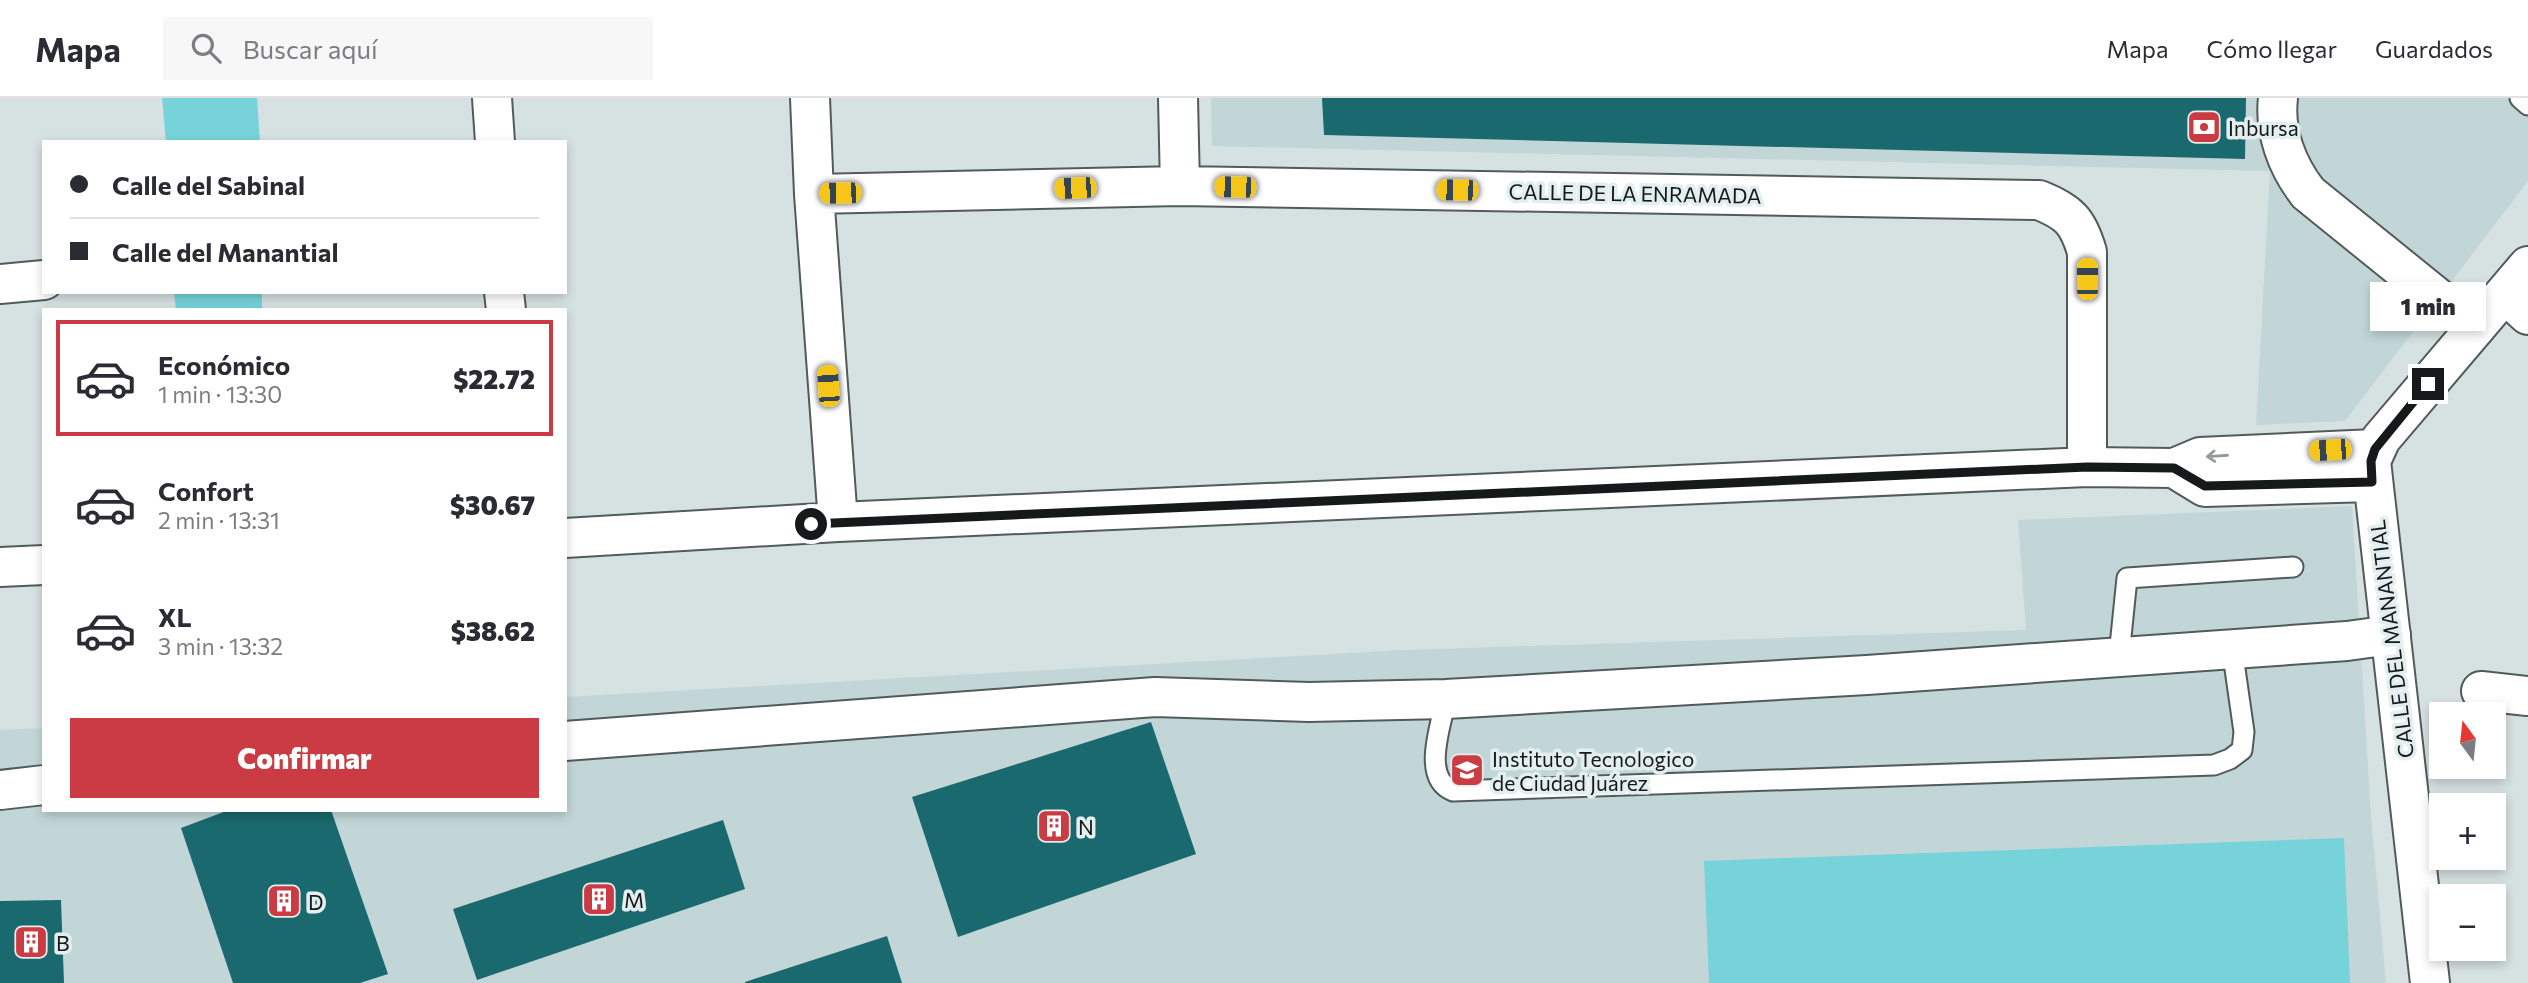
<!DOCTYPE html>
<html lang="es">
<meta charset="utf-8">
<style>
:root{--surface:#fff;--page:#f7f7f7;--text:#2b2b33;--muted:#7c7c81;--line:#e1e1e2;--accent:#cb3b43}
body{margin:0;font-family:Commissioner,sans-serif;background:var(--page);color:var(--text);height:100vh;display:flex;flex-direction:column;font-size:26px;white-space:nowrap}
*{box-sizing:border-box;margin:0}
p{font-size:23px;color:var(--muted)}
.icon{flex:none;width:38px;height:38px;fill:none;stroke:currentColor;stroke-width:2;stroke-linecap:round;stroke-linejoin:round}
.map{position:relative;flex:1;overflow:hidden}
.details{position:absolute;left:42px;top:210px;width:525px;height:504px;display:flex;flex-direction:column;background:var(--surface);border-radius:0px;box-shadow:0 4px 10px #0003}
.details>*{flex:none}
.guide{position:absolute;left:42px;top:42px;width:525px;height:154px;border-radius:0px;box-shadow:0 4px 10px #0003;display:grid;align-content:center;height:154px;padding:0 28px;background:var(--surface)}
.needle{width:46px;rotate:345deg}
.tools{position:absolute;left:2429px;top:604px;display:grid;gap:14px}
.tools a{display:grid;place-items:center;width:77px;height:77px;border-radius:0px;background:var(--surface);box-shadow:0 4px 10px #0003;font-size:35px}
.end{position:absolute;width:32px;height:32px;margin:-16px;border:9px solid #151919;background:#fff;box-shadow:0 0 0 4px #fff}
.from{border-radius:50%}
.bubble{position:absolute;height:49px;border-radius:0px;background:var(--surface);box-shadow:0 4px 10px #0003;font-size:23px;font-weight:800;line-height:49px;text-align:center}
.car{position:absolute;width:21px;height:42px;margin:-21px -10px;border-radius:9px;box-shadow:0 0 5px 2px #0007;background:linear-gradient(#f5c518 24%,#345 0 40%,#f5c518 0 76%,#345 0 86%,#f5c518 0)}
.guide b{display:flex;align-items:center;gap:24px;height:66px;font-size:26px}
.guide b+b{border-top:2px solid var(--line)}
.guide i{width:18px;height:18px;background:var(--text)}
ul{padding:12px 0 0;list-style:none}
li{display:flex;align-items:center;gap:21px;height:116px;margin:0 14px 10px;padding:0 14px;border:4px solid transparent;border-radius:0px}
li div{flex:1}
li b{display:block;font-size:26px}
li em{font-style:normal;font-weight:800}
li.current{border-color:var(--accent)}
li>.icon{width:63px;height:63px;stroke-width:1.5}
.button{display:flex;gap:14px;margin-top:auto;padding:14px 28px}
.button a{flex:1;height:80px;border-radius:0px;background:var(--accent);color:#fff;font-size:28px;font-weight:800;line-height:80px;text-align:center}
header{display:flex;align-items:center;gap:42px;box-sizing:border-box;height:98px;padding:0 35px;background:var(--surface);border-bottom:2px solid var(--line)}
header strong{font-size:33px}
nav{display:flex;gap:38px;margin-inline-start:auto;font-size:24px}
.search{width:490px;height:63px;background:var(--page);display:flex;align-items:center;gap:18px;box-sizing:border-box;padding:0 24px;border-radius:0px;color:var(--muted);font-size:26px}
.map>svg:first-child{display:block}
</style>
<header>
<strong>Mapa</strong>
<div class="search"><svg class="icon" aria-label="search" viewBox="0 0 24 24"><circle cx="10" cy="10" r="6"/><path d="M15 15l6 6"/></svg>Buscar aquí</div>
<nav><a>Mapa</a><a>Cómo llegar</a><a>Guardados</a></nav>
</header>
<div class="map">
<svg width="2528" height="885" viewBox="0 0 2528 885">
<rect width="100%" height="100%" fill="#d6e1e2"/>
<path fill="#c2d6d8" d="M1211 0H2528V83L2345 323 2256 327 2270 73 1212 48Z
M2352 408 2371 719 2386 885H0V632L44 630V712H565V599L1404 552 2026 532 2018 422Z"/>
<path fill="#76d3da" d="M162 0H257L260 44H166Z
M174 194H262V212H176Z
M2344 740 2350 885H1709L1704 763Z"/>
<path fill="#1a696e" d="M1322 0H2246L2245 61 1324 37Z
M1151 624 1196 756 958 839 912 699Z
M229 712H331L388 876 360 885H233L181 730Z
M723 722 745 791 477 882 453 811Z
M61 802 64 885H0V803Z
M887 838 902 885H745V884Z"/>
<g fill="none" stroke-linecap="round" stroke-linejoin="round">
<g stroke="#525b5c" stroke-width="23">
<path id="service" d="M2520 0 2528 7
M2119 558 2127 480 2293 469
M1446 601C1441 628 1421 680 1453 693L2214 667 2230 661 2242 652 2244 634 2232 550"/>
</g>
<g stroke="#525b5c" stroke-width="42">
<path id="minor" d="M492 0 495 44
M810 0 814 96 838 424
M1178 0 1180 88
M2278 0C2274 34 2287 68 2308 95L2475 230
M814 96 1180 88 2039 102C2069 114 2078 123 2087 154V369
M0 186 44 182
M504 194 506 212
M2505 196 2528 217
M2174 370 2205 389 2372 384
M565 440 838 424 2087 369 2174 370 2200 359 2375 351
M0 469 44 467
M2481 593 2528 598
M565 643 1155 599 1309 604 1446 601 1867 577 2347 543 2391 537
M0 692 44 687"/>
</g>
<g stroke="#525b5c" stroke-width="42">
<path id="tertiary" d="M2430 885 2371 363 2381 341 2528 168"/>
</g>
<use href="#service" stroke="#fff" stroke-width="19"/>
<use href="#minor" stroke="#fff" stroke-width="38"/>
<use href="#tertiary" stroke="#fff" stroke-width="38"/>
</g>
<defs><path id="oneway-shaft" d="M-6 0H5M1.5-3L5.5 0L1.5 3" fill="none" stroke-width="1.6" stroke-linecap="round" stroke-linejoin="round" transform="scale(1.75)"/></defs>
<use stroke="#969898" href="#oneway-shaft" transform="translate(2217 358) rotate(176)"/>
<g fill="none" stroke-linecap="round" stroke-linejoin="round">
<path stroke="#151919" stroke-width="9" d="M811 426 2087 369 2174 370 2205 388 2372 384 2371 363 2375 351 2428 286"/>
</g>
<defs>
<g id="bank-square" transform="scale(1.75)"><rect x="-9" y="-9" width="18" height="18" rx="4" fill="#cb3b43" stroke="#e3eeef"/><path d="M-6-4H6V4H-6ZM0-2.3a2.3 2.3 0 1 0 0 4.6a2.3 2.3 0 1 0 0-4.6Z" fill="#fff"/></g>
<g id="university-square" transform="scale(1.75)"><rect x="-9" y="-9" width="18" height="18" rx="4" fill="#cb3b43" stroke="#e3eeef"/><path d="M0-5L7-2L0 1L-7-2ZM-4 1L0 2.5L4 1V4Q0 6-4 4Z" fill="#fff"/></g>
<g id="building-square" transform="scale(1.75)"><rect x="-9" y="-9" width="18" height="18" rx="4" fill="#cb3b43" stroke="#e3eeef"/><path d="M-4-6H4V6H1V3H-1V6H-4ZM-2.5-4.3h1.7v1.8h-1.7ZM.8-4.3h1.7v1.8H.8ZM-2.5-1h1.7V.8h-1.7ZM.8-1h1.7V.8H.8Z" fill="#fff"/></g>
</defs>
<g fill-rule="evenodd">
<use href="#bank-square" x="2204" y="29"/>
<use href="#university-square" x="1467" y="672"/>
<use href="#building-square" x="1054" y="728"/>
<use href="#building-square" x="599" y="801"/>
<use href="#building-square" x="284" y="803"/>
<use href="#building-square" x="31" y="844"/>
</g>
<g text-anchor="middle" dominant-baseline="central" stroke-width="7" stroke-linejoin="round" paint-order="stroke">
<g font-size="21" fill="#151919" stroke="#e3eeef" text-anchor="start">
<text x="2228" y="29">Inbursa</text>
<text x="1492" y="660">Instituto Tecnologico<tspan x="1492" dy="24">de Ciudad Juárez</tspan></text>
<text x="1078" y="728">N</text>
<text x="624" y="801">M</text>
<text x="308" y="803">D</text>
<text x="56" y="844">B</text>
</g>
<g font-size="21" fill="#151919" stroke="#e3eeef">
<text transform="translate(1635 95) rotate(1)">CALLE DE LA ENRAMADA</text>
<text transform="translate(2391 541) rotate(-97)">CALLE DEL MANANTIAL</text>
</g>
</g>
</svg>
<div class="tools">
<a><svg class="needle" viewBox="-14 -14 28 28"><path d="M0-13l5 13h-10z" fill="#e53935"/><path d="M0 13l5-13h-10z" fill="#7c7c81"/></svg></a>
<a>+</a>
<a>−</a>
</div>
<i class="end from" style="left:811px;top:426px"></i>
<i class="end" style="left:2428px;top:286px"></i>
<div class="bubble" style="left:2370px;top:184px;width:116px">1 min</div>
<i class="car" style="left:1235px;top:89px;rotate:271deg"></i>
<i class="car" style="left:1075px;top:90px;rotate:268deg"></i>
<i class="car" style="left:1457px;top:92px;rotate:271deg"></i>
<i class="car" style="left:840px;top:95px;rotate:269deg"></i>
<i class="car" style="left:2087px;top:181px;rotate:0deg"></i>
<i class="car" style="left:828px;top:288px;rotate:356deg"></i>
<i class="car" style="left:2330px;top:352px;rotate:267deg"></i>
<div class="guide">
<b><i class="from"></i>Calle del Sabinal</b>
<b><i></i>Calle del Manantial</b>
</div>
<section class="details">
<ul>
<li class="current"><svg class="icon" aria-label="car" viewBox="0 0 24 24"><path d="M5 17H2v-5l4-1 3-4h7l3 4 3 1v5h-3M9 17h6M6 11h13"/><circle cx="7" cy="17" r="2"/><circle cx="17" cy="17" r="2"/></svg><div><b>Económico</b><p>1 min · 13:30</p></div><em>$22.72</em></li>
<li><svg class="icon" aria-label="car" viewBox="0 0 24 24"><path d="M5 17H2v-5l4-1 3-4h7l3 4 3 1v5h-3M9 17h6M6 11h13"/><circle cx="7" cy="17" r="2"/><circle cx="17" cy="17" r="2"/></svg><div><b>Confort</b><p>2 min · 13:31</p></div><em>$30.67</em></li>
<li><svg class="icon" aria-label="car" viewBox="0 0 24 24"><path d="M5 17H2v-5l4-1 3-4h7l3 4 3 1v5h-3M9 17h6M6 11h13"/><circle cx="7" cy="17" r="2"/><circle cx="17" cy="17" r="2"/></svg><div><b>XL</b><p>3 min · 13:32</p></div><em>$38.62</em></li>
</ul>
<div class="button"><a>Confirmar</a></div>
</section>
</div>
